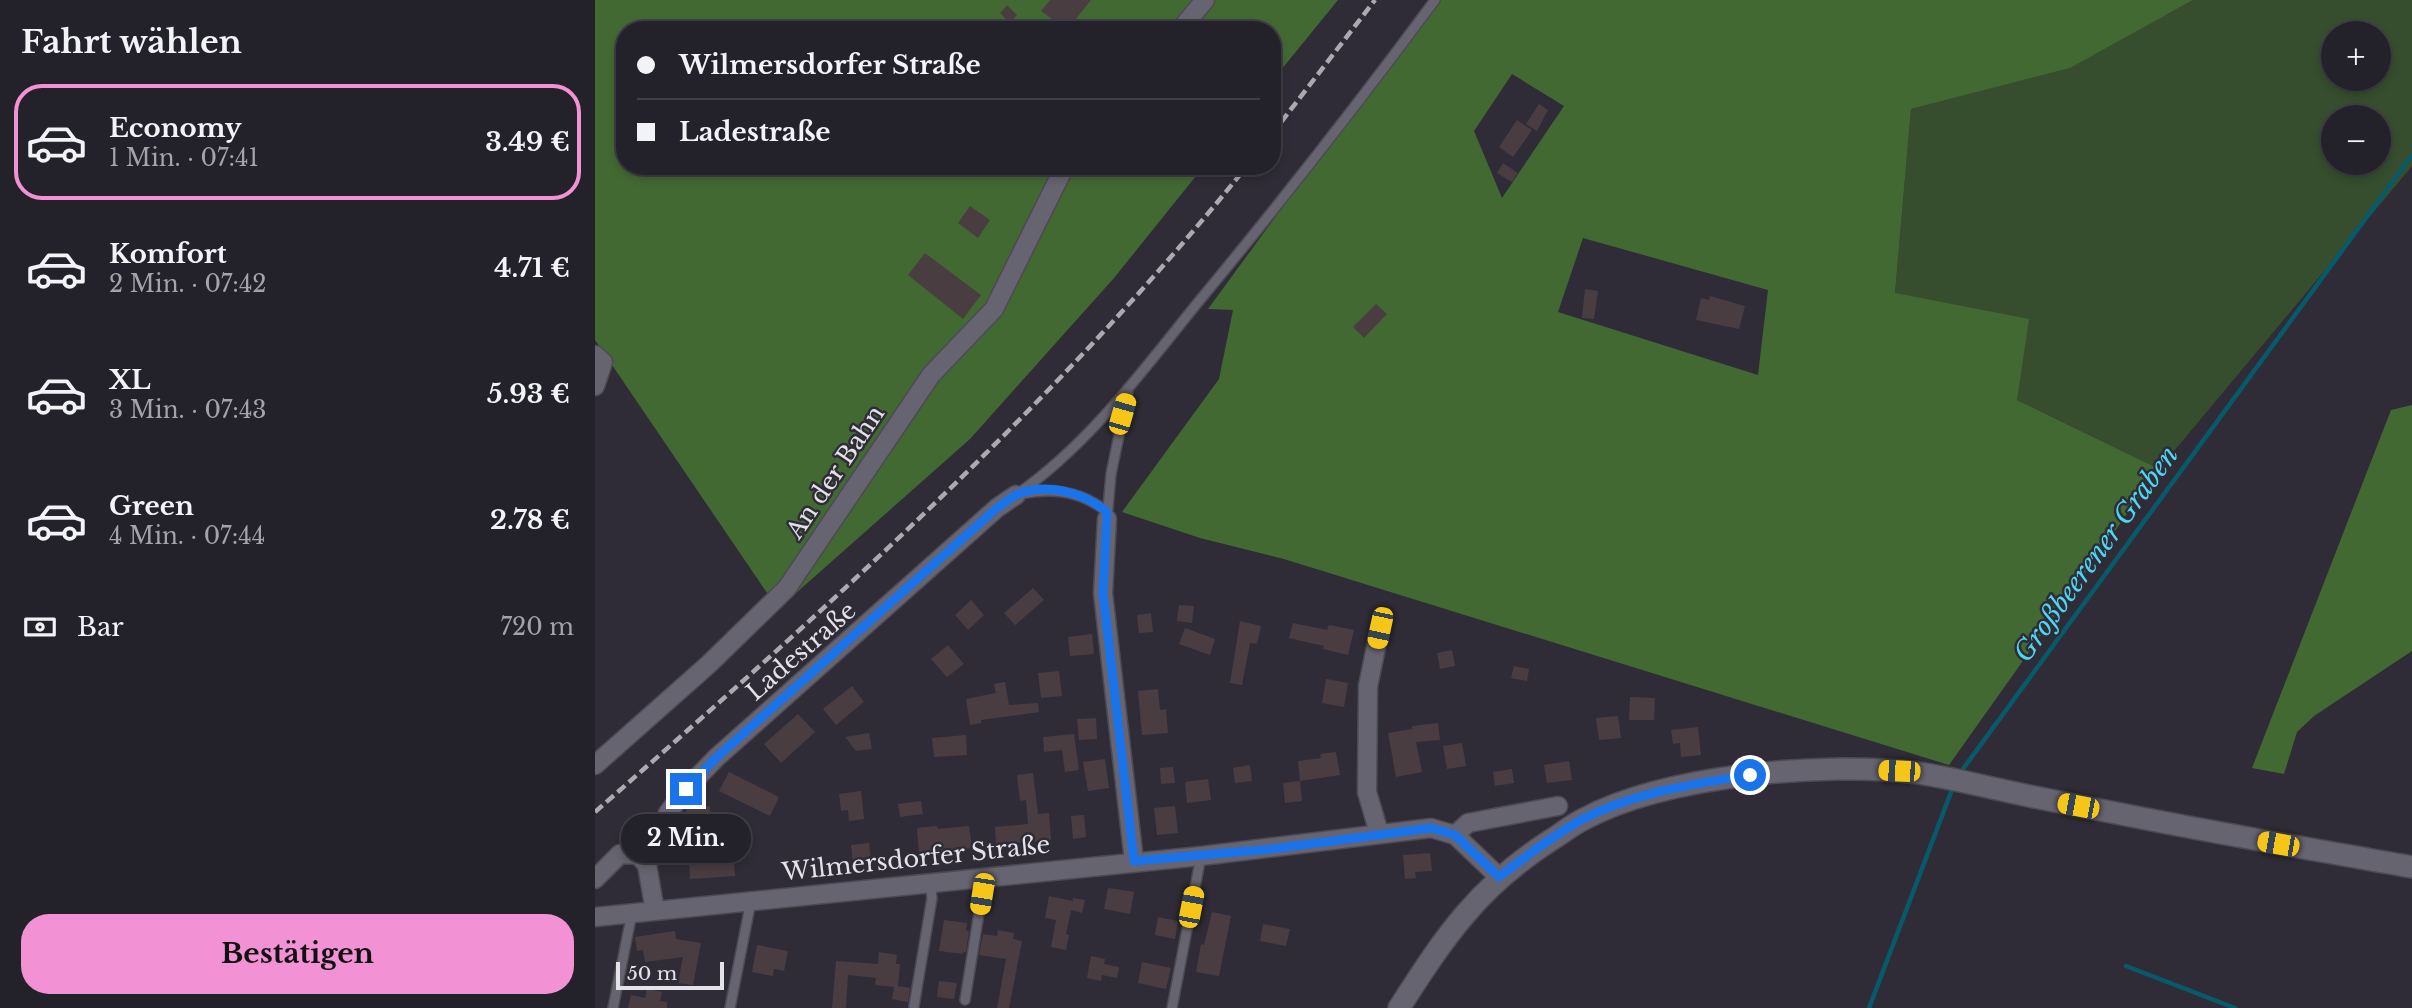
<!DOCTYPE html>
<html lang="de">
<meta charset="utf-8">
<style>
:root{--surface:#232129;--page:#2b2931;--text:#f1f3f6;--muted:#a3a3a8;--line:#403e46;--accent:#f391d5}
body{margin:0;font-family:"Libre Baskerville",serif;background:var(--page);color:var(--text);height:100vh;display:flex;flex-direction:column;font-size:26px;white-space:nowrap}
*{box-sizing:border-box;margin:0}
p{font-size:23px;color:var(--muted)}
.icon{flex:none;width:38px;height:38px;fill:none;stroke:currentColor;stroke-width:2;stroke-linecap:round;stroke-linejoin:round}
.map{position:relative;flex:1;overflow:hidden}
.drawer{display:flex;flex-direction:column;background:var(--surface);width:595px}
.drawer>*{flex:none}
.banner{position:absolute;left:21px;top:21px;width:665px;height:154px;border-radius:28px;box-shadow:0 4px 10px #0003,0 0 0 2px var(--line);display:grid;align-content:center;height:154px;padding:0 21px;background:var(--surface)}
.buttons{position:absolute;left:1726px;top:21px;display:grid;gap:14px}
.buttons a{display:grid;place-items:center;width:70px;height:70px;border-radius:50%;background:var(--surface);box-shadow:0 4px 10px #0003,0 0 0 2px var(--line);font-size:35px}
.scale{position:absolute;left:21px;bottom:18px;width:108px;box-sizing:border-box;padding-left:7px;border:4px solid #e4e2e9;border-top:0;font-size:19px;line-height:24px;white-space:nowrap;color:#e4e2e9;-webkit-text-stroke:5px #2f2c37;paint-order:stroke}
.end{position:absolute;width:32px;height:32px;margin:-16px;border:9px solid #1a73e8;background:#fff;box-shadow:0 0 0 4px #fff}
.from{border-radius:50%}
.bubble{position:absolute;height:49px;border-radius:24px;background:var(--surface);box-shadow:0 4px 10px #0003,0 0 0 2px var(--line);font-size:23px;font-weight:800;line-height:49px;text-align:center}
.car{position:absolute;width:21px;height:42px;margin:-21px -10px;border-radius:9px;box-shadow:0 0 5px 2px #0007;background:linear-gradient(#f5c518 24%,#345 0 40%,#f5c518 0 76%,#345 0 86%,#f5c518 0)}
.banner b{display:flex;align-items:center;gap:24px;height:66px;font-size:26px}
.banner b+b{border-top:2px solid var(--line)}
.banner i{width:18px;height:18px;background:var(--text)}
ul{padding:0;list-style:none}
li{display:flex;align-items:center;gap:21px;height:116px;margin:0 14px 10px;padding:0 7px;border:4px solid transparent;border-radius:28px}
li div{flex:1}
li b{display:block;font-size:26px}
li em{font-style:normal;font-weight:800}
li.current{border-color:var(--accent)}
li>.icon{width:63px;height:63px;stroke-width:1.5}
h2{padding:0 21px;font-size:32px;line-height:84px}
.pay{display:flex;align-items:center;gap:18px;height:77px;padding:0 21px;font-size:26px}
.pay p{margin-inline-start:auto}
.primary-button{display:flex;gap:14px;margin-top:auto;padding:14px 21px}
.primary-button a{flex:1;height:80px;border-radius:28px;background:var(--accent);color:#111;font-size:28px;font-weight:800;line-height:80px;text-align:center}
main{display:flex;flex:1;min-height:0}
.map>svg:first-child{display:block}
</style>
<main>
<section class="drawer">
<h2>Fahrt wählen</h2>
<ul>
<li class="current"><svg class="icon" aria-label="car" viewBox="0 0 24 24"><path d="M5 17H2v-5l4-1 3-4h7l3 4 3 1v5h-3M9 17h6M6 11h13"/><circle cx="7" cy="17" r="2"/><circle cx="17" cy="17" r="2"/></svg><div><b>Economy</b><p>1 Min. · 07:41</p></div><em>3.49 €</em></li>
<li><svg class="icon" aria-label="car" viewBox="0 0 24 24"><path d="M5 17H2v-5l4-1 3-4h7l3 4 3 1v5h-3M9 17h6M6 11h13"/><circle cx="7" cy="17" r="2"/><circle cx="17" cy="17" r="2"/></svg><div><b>Komfort</b><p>2 Min. · 07:42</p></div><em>4.71 €</em></li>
<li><svg class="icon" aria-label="car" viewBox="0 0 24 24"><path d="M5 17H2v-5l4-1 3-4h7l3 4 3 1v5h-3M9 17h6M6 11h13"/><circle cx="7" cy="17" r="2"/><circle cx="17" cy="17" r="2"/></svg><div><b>XL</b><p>3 Min. · 07:43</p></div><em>5.93 €</em></li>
<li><svg class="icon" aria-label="car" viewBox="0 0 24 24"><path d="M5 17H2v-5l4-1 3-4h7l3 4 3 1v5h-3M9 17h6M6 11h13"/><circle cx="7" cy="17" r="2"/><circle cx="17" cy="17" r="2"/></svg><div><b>Green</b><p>4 Min. · 07:44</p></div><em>2.78 €</em></li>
</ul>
<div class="pay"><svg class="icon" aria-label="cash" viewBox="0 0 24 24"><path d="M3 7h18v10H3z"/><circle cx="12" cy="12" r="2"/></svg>Bar<p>720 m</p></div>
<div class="primary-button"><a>Bestätigen</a></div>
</section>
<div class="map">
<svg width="1817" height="1008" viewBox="0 0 1817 1008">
<rect width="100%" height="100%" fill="#2f2c37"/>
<path fill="#364e2d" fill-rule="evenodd" d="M1598 0H1817V166L1564 469 1422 400 1300 293 1316 109 1474 68ZM1738 33H1783V79H1738ZM1738 117H1783V163H1738Z"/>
<path fill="#436933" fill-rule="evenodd" d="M0 0H743L677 81V30H30V166H609L519 278 375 439 183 609 0 340Z
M839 0H1598L1475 68 1316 109 1300 293 1434 319 1422 400 1564 469 1354 765 689 559 605 538 527 512 624 379 638 310 613 309ZM917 74 969 106 907 198 879 131ZM988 238 1173 290 1163 375 963 312Z
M1817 405V651L1719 716 1702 732 1689 774 1657 768 1796 410Z"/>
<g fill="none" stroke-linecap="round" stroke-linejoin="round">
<path stroke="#075a69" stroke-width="4.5" d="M1365 773 1817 155
M1531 966 1640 1008
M1274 1008 1358 787"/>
</g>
<path fill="#4a3d42" d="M455 0H496L472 30 446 11Z
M412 5 422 15 415 23 405 13Z
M944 104 953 110 942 131 931 124Z
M922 120 937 130 918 157 904 147Z
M908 163 923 173 917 182 902 173Z
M375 206 395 220 383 238 363 223Z
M330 253 386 295 368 319 313 275Z
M990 289 1003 291 999 319 987 318Z
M1115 296 1150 306 1144 329 1101 320 1106 298 1114 300Z
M781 304 792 314 769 338 758 327Z
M438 588 449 600 420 625 409 613Z
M376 600 389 615 373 630 360 615Z
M584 605 599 606 597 623 582 621Z
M556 613 558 632 544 633 542 615Z
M645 621 666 626 662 644 655 643 647 685 635 683Z
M698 623 732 630 734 625 759 630 753 655 728 649 729 646 694 638Z
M590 628 620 639 615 655 584 644Z
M497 634 499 654 475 656 473 637Z
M353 645 369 664 352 677 336 659Z
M857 650 860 666 845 669 842 653Z
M919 666 934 669 932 681 916 678Z
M464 671 467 696 446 698 443 673Z
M731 679 753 683 749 707 727 703Z
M410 682 414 705 443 703 444 712 386 720V723L375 725 371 699 401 693 399 684Z
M257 686 269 702 241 725 228 709Z
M563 689 565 710 571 709 573 733 547 735 543 691Z
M1035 697 1060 698 1059 720H1034Z
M203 714 220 732 186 763 169 744Z
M1023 716 1026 738 1004 740 1001 718Z
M501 718 502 739 484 740 482 719Z
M843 723 845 740 821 742 827 772 801 777 793 733 817 729V726Z
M1103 727 1106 755 1086 757 1085 743 1078 744 1076 730Z
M274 733 277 749 261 751 250 737Z
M479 734 484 770 470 772 467 750 449 752 448 737Z
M371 735 372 755 339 757 337 738Z
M867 743 871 766 852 769 848 746Z
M741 752 745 775 705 781 703 761 726 758 725 754Z
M510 759 514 788 493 791 488 762Z
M974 761 977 780 952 783 949 765Z
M655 765 657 781 640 783 638 768Z
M578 767 580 783 566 784 565 768Z
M917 769 919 783 900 786 898 772Z
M134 772 184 797 175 816 124 791Z
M438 773 443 814 454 813 456 840 401 845 400 827 433 824 431 800 425 801 422 775Z
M613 779 616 800 592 803 590 782Z
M705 781 707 801 690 803 688 783Z
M266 791 269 819 254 821 253 810 246 811 244 794Z
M326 801 328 814 305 817 303 804Z
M115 806 117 848 138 847 140 876 95 879 91 809Z
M580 806 583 833 562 835 559 808Z
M489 815 491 837 478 839 476 816Z
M342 826 343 829 374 826 377 848 324 854 322 828Z
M274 843 276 861 258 863 256 845Z
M835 853 837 871 820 872 821 878 810 879 808 855Z
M513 888 539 892 535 914 509 909Z
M454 896 478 901 471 934 474 935 471 950 456 947 461 920 450 918Z
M478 898 490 900 487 913 476 910Z
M617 912 636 916 624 976 601 972 606 944 609 945Z
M563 917 583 921 580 939 560 935Z
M349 920 372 923 371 930 374 931 371 952H368V954L344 951Z
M668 924 695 929 691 946 665 941Z
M403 930 419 933 418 939 427 941 414 1008H402L411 959 384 955 388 934 402 936Z
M80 931 81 939 106 943 98 985 83 983 88 957 50 962 48 950 42 951 40 937Z
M162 945 193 951 189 971 179 969 178 976 157 972Z
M284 952 302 955 301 964H305L303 986 315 988 313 1002 297 999 299 987 280 985 281 978 253 975 251 1008H237L241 961 283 964Z
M496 956 510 959 509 964 524 967 522 978 507 975 506 981 492 978Z
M547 962 576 968 571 989 543 983Z
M344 981 362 983 359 999 342 997Z
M52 989 67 992 65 1001 72 1002V1008H33L36 995 50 998Z"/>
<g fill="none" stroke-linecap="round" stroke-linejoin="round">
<g stroke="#4c4a53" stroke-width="12">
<path id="service" d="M426 494C458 487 487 491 512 512
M421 495C493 445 545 374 600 306 683 206 763 104 840 0
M512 519 516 474 533 392
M370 1000 387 894V878
M319 1006 337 898 335 883
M18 1008 37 913
M135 1008 156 901
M577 1008 606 856"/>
</g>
<g stroke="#4c4a53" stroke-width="21">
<path id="minor" d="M585 30 610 0
M0 355 8 362 0 386
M512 519 508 593 539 861
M0 765 114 664 192 588 336 375 399 309 470 166
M784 833 772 792 773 686 785 628
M860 835 873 823 963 806
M52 865 73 813 91 789 122 757 402 508 421 495
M0 879 25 854 43 855 52 865 60 911
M0 917 606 856 836 828 860 835 904 877"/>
</g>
<g stroke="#4c4a53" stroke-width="24">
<path id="secondary" d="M804 1008C850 936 883 887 956 840 967 833 977 825 989 819 1071 775 1232 761 1323 773 1352 777 1382 785 1411 791 1451 800 1491 807 1531 815 1626 834 1722 850 1817 867"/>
</g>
<use href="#service" stroke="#676471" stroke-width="9"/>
<use href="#minor" stroke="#676471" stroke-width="18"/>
<use href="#secondary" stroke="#676471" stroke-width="21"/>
<path stroke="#aca9b2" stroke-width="4.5" stroke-dasharray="10 5" stroke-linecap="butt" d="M677 134 780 0
M0 812C230 610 459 406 652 166"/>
</g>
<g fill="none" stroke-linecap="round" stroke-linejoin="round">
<path stroke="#1a73e8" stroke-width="9" d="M91 789 122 757 402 508C408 504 415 498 421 495 451 482 488 492 512 512L508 593 539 861 676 849 836 828 860 835 904 877C931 856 959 835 988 819 1040 792 1099 784 1155 775"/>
</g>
<g text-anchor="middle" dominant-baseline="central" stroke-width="5" stroke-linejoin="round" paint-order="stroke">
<g font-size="24" fill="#e4e2e9" stroke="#2f2c37">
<text transform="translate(240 472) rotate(-56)">An der Bahn</text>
<text transform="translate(206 651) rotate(-41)">Ladestraße</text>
<text transform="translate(321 858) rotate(-6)">Wilmersdorfer Straße</text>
</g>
<g font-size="26" font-style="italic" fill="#4dd6f2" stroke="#2f2c37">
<text transform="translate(1501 554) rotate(-54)">Großbeerener Graben</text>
</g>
</g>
</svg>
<div class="buttons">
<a>+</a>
<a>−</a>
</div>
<div class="scale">50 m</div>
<i class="end from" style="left:1155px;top:775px"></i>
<i class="end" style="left:91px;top:789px"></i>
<div class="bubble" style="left:26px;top:814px;width:130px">2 Min.</div>
<i class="car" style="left:527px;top:414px;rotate:16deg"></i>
<i class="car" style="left:785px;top:628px;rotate:192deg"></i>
<i class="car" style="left:1304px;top:771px;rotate:272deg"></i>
<i class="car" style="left:1483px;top:806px;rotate:281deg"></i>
<i class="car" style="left:1683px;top:844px;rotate:280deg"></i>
<i class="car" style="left:387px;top:894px;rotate:189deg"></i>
<i class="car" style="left:596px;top:907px;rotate:11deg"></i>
<div class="banner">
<b><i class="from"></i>Wilmersdorfer Straße</b>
<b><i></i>Ladestraße</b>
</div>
</div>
</main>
